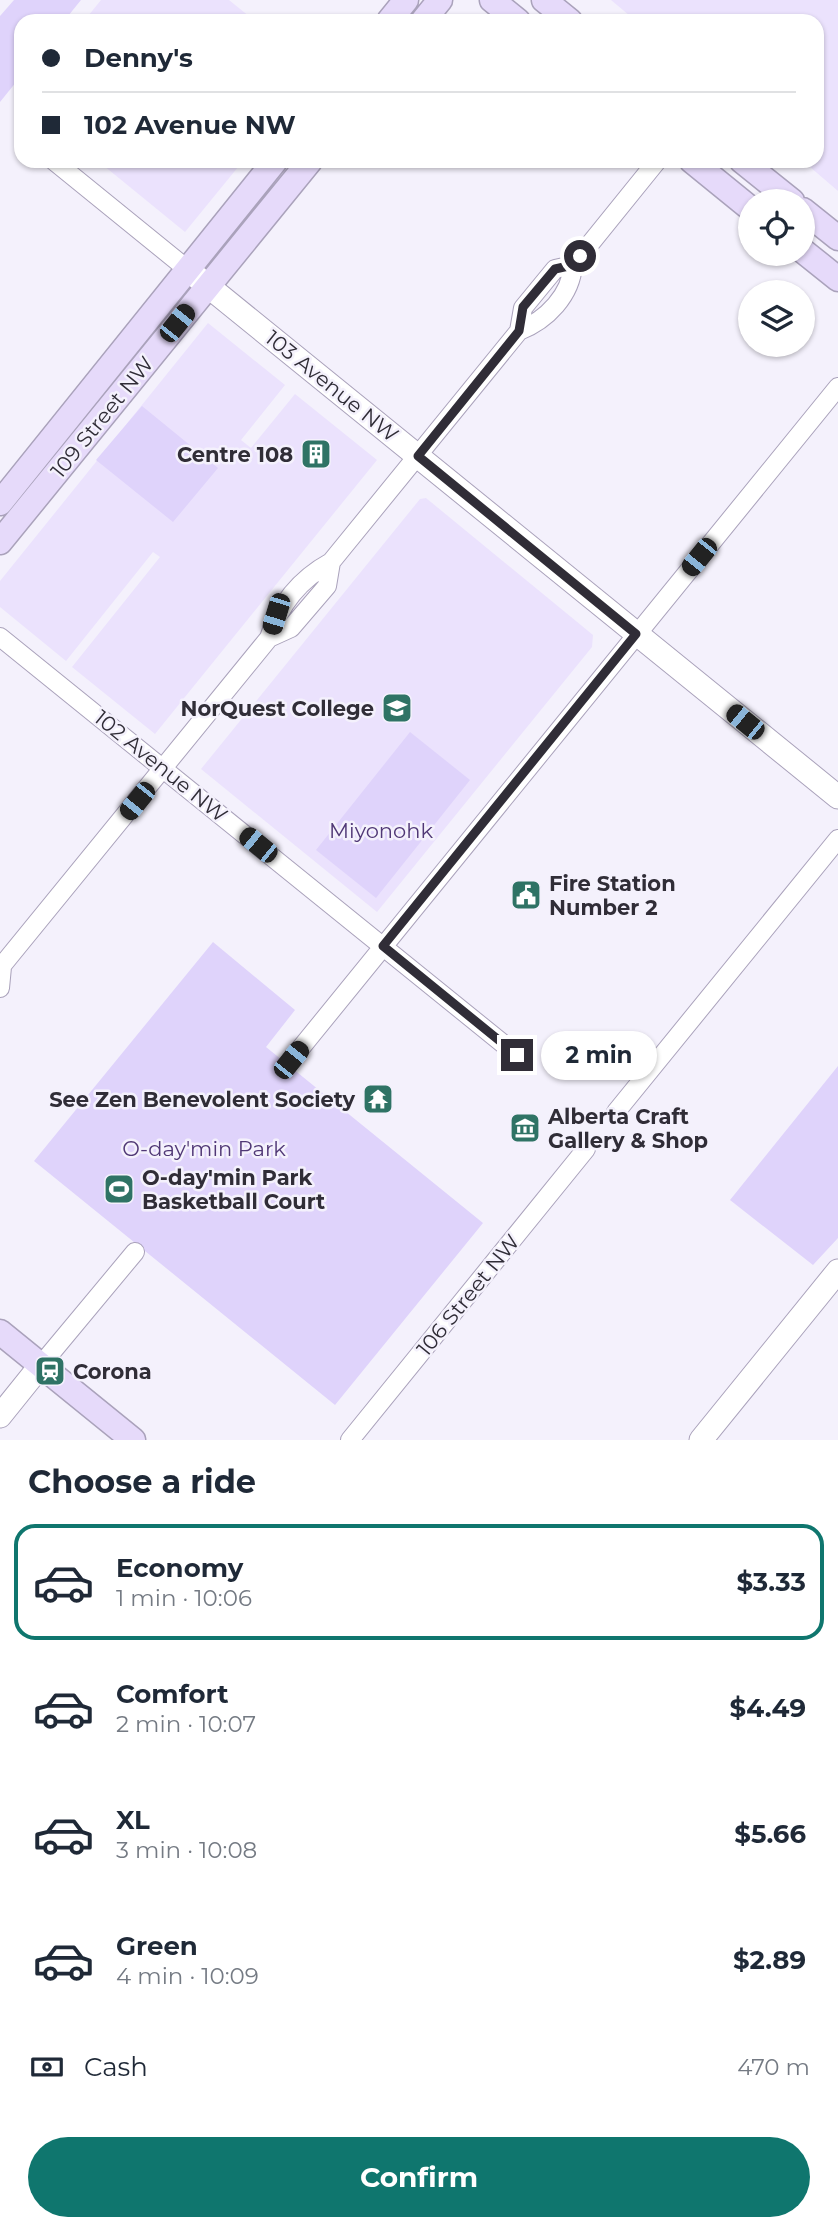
<!DOCTYPE html>
<meta charset="utf-8">
<style>
:root{--surface:#fff;--page:#f6f6f7;--text:#1f2937;--muted:#747a83;--line:#e0e1e3;--accent:#0f766e}
body{margin:0;font-family:Montserrat,sans-serif;background:var(--page);color:var(--text);height:100vh;display:flex;flex-direction:column;font-size:26px;white-space:nowrap}
*{box-sizing:border-box;margin:0}
p{font-size:23px;color:var(--muted)}
.icon{flex:none;width:38px;height:38px;fill:none;stroke:currentColor;stroke-width:2;stroke-linecap:round;stroke-linejoin:round}
.map{position:relative;height:1440px;overflow:hidden}
.drawer{display:flex;flex-direction:column;background:var(--surface);flex:1}
.drawer>*{flex:none}
.hud{position:absolute;left:14px;top:14px;width:810px;height:154px;border-radius:21px;box-shadow:0 2px 5px #0004;display:grid;align-content:center;height:154px;padding:0 28px;background:var(--surface)}
.fabs{position:absolute;left:738px;top:189px;display:grid;gap:14px}
.fabs a{display:grid;place-items:center;width:77px;height:77px;border-radius:50%;background:var(--surface);box-shadow:0 2px 5px #0004;font-size:35px}
.end{position:absolute;width:32px;height:32px;margin:-16px;border:9px solid #302d37;background:#fff;box-shadow:0 0 0 4px #fff}
.from{border-radius:50%}
.bubble{position:absolute;height:49px;border-radius:24px;background:var(--surface);box-shadow:0 2px 5px #0004;font-size:23px;font-weight:700;line-height:49px;text-align:center}
.car{position:absolute;width:21px;height:42px;margin:-21px -10px;border-radius:9px;box-shadow:0 0 5px 2px #0007;background:linear-gradient(#222 24%,#8ab4d8 0 40%,#222 0 76%,#8ab4d8 0 86%,#222 0)}
.hud b{display:flex;align-items:center;gap:24px;height:66px;font-size:26px}
.hud b+b{border-top:2px solid var(--line)}
.hud i{width:18px;height:18px;background:var(--text)}
ul{padding:0;list-style:none}
li{display:flex;align-items:center;gap:21px;height:116px;margin:0 14px 10px;padding:0 14px;border:4px solid transparent;border-radius:21px}
li div{flex:1}
li b{display:block;font-size:26px}
li em{font-style:normal;font-weight:700}
li.on{border-color:var(--accent)}
li>.icon{width:63px;height:63px;stroke-width:1.5}
h2{padding:0 28px;font-size:32px;line-height:84px}
.pay{display:flex;align-items:center;gap:18px;height:77px;padding:0 28px;font-size:26px}
.pay p{margin-inline-start:auto}
.cta{display:flex;gap:14px;margin-top:auto;padding:14px 28px}
.cta a{flex:1;height:80px;border-radius:42px;background:var(--accent);color:#fff;font-size:28px;font-weight:700;line-height:80px;text-align:center}
.map>svg:first-child{display:block}
</style>
<div class="map">
<svg width="838" height="1440" viewBox="0 0 838 1440">
<rect width="100%" height="100%" fill="#f4f1fc"/>
<path fill="#ebe2fd" d="M101 0H229L255 21H84Z
M611 0H838V191L803 161H817V21H636Z
M98 161H243L185 232Z
M208 323 285 385 241 440 251 448 295 394 377 460 155 734 72 667 160 557 153 552 66 661 0 607V581Z
M426 498 593 635 592 647 377 912 201 769 420 499Z"/>
<path fill="#dfd3fb" d="M14 0H81L64 21H21V76L0 102V16Z
M142 406 218 468 173 522 96 460Z
M410 732 470 780 376 898 316 850Z
M213 942 295 1010 266 1047 483 1223 335 1405 34 1161Z
M838 1066V1238L813 1265 730 1200Z"/>
<g fill="none" stroke-linecap="round" stroke-linejoin="round">
<g stroke="#aaa2bb" stroke-width="20">
<path id="minor" d="M54 161 187 269
M519 331 523 308 555 269 573 265
M0 637 517 1055
M269 638 291 628 327 586 331 562
M0 968 269 638C279 605 300 579 331 562L519 331C547 320 571 295 573 265L657 161
M0 988 2 967
M291 1060 838 387
M616 1112 838 839
M41 1365 135 1252
M350 1440 586 1149"/>
</g>
<g stroke="#aaa2bb" stroke-width="25">
<path id="tertiary" d="M187 269 838 797
M0 1416 41 1365
M701 1440 838 1271"/>
</g>
<g stroke="#aaa2bb" stroke-width="27">
<path id="secondary" d="M492 0 518 21
M544 0 570 21
M389 21 406 0
M423 21 440 0
M692 161 751 209
M742 161 792 201
M803 210 838 238
M803 251 838 279
M0 503 275 161
M0 542 310 161
M0 1332 133 1440"/>
</g>
<use href="#minor" stroke="#fff" stroke-width="18"/>
<use href="#tertiary" stroke="#fff" stroke-width="23"/>
<use href="#secondary" stroke="#e6dafa" stroke-width="24"/>
</g>
<g fill="none" stroke-linecap="round" stroke-linejoin="round">
<path stroke="#302d37" stroke-width="9" d="M517 1055 383 946 636 634 418 456 519 331 523 307 555 269 573 265 580 256"/>
</g>
<defs>
<g id="building-square" transform="scale(1.575)"><rect x="-9" y="-9" width="18" height="18" rx="4" fill="#2f7365" stroke="#f4f1fc"/><path d="M-4-6H4V6H1V3H-1V6H-4ZM-2.5-4.3h1.7v1.8h-1.7ZM.8-4.3h1.7v1.8H.8ZM-2.5-1h1.7V.8h-1.7ZM.8-1h1.7V.8H.8Z" fill="#fff"/></g>
<g id="university-square" transform="scale(1.575)"><rect x="-9" y="-9" width="18" height="18" rx="4" fill="#2f7365" stroke="#f4f1fc"/><path d="M0-5L7-2L0 1L-7-2ZM-4 1L0 2.5L4 1V4Q0 6-4 4Z" fill="#fff"/></g>
<g id="civic-square" transform="scale(1.575)"><rect x="-9" y="-9" width="18" height="18" rx="4" fill="#2f7365" stroke="#f4f1fc"/><path d="M-.6-6.5H3V-4.5H.6V-3L4-1V1h2V6H-6V1h2V-1L-.6-3ZM-1.2 2.5V6h2.4V2.5Z" fill="#fff"/></g>
<g id="temple-square" transform="scale(1.575)"><rect x="-9" y="-9" width="18" height="18" rx="4" fill="#2f7365" stroke="#f4f1fc"/><path d="M0-6L5-2H3V0L6.5 2.5H4V6H1.5V3h-3V6H-4V2.5H-6.5L-3 0V-2H-5Z" fill="#fff"/></g>
<g id="museum-square" transform="scale(1.575)"><rect x="-9" y="-9" width="18" height="18" rx="4" fill="#2f7365" stroke="#f4f1fc"/><path d="M0-6L6-3V-2H-6V-3ZM-5-1h2V3h-2ZM-1-1h2V3h-2ZM3-1h2V3H3ZM-6 4H6V6H-6Z" fill="#fff"/></g>
<g id="stadium-square" transform="scale(1.575)"><rect x="-9" y="-9" width="18" height="18" rx="4" fill="#2f7365" stroke="#f4f1fc"/><path d="M0-5a6.5 5 0 1 0 0 10a6.5 5 0 1 0 0-10ZM-3.5-1.8h7v3.6h-7Z" fill="#fff"/></g>
<g id="station-square" transform="scale(1.575)"><rect x="-9" y="-9" width="18" height="18" rx="4" fill="#2f7365" stroke="#f4f1fc"/><path d="M-3-6H3Q5-6 5-4V2Q5 4 3 4L4.5 6H3L1.5 4h-3L-3 6H-4.5L-3 4Q-5 4-5 2V-4Q-5-6-3-6ZM-3.5-4v3h7v-3ZM-3.5 1v1.5H-2V1ZM2 1v1.5H3.5V1Z" fill="#fff"/></g>
</defs>
<g fill-rule="evenodd">
<use href="#building-square" x="316" y="454"/>
<use href="#university-square" x="397" y="708"/>
<use href="#civic-square" x="526" y="895"/>
<use href="#temple-square" x="378" y="1099"/>
<use href="#museum-square" x="525" y="1128"/>
<use href="#stadium-square" x="119" y="1189"/>
<use href="#station-square" x="50" y="1371"/>
</g>
<g text-anchor="middle" dominant-baseline="central" stroke-width="5" stroke-linejoin="round" paint-order="stroke">
<g font-size="21" fill="#302d37" stroke="#f4f1fc">
<text transform="translate(332 386) rotate(39)">103 Avenue NW</text>
<text transform="translate(102 417) rotate(-51)">109 Street NW</text>
<text transform="translate(161 766) rotate(39)">102 Avenue NW</text>
<text transform="translate(468 1295) rotate(-51)">106 Street NW</text>
</g>
<g font-size="21" font-weight="bold" fill="#302d37" stroke="#f4f1fc" text-anchor="start">
<text x="293" y="454" text-anchor="end">Centre 108</text>
<text x="374" y="708" text-anchor="end">NorQuest College</text>
<text x="549" y="883">Fire Station<tspan x="549" dy="24">Number 2</tspan></text>
<text x="355" y="1099" text-anchor="end">See Zen Benevolent Society</text>
<text x="548" y="1116">Alberta Craft<tspan x="548" dy="24">Gallery &amp; Shop</tspan></text>
<text x="142" y="1177">O-day'min Park<tspan x="142" dy="24">Basketball Court</tspan></text>
<text x="73" y="1371">Corona</text>
</g>
<g font-size="21" fill="#503876" stroke="#f4f1fc">
<text x="381" y="830">Miyonohk</text>
<text x="204" y="1148">O-day'min Park</text>
</g>
</g>
</svg>
<div class="fabs">
<a><svg class="icon" aria-label="locate" viewBox="0 0 24 24"><circle cx="12" cy="12" r="6"/><path d="M12 2v4M12 18v4M2 12h4M18 12h4"/></svg></a>
<a><svg class="icon" aria-label="layers" viewBox="0 0 24 24"><path d="M12 4l9 5-9 5-9-5zM3 14l9 5 9-5"/></svg></a>
</div>
<i class="end from" style="left:580px;top:256px"></i>
<i class="end" style="left:517px;top:1055px"></i>
<div class="bubble" style="left:541px;top:1031px;width:116px">2 min</div>
<i class="car" style="left:177px;top:323px;rotate:39deg"></i>
<i class="car" style="left:699px;top:557px;rotate:219deg"></i>
<i class="car" style="left:276px;top:614px;rotate:197deg"></i>
<i class="car" style="left:745px;top:722px;rotate:309deg"></i>
<i class="car" style="left:137px;top:801px;rotate:219deg"></i>
<i class="car" style="left:258px;top:845px;rotate:309deg"></i>
<i class="car" style="left:291px;top:1060px;rotate:39deg"></i>
<div class="hud">
<b><i class="from"></i>Denny's</b>
<b><i></i>102 Avenue NW</b>
</div>
</div>
<section class="drawer">
<h2>Choose a ride</h2>
<ul>
<li class="on"><svg class="icon" aria-label="car" viewBox="0 0 24 24"><path d="M5 17H2v-5l4-1 3-4h7l3 4 3 1v5h-3M9 17h6M6 11h13"/><circle cx="7" cy="17" r="2"/><circle cx="17" cy="17" r="2"/></svg><div><b>Economy</b><p>1 min · 10:06</p></div><em>$3.33</em></li>
<li><svg class="icon" aria-label="car" viewBox="0 0 24 24"><path d="M5 17H2v-5l4-1 3-4h7l3 4 3 1v5h-3M9 17h6M6 11h13"/><circle cx="7" cy="17" r="2"/><circle cx="17" cy="17" r="2"/></svg><div><b>Comfort</b><p>2 min · 10:07</p></div><em>$4.49</em></li>
<li><svg class="icon" aria-label="car" viewBox="0 0 24 24"><path d="M5 17H2v-5l4-1 3-4h7l3 4 3 1v5h-3M9 17h6M6 11h13"/><circle cx="7" cy="17" r="2"/><circle cx="17" cy="17" r="2"/></svg><div><b>XL</b><p>3 min · 10:08</p></div><em>$5.66</em></li>
<li><svg class="icon" aria-label="car" viewBox="0 0 24 24"><path d="M5 17H2v-5l4-1 3-4h7l3 4 3 1v5h-3M9 17h6M6 11h13"/><circle cx="7" cy="17" r="2"/><circle cx="17" cy="17" r="2"/></svg><div><b>Green</b><p>4 min · 10:09</p></div><em>$2.89</em></li>
</ul>
<div class="pay"><svg class="icon" aria-label="cash" viewBox="0 0 24 24"><path d="M3 7h18v10H3z"/><circle cx="12" cy="12" r="2"/></svg>Cash<p>470 m</p></div>
<div class="cta"><a>Confirm</a></div>
</section>
